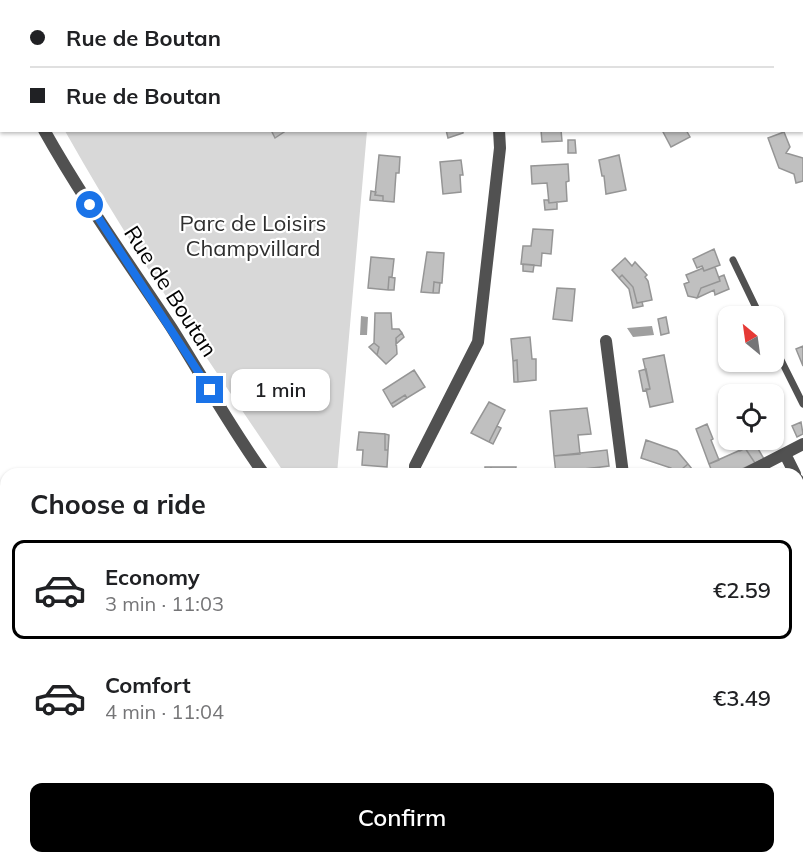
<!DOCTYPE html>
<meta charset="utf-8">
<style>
:root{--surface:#fff;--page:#f6f6f6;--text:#202124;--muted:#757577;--line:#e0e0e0;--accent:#000}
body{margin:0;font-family:Mulish,sans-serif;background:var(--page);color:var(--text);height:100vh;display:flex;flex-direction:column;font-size:22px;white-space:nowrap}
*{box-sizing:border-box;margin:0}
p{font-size:20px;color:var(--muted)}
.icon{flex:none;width:33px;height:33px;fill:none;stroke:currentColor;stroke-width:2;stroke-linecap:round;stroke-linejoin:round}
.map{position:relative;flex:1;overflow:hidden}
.sheet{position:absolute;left:0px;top:468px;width:804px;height:396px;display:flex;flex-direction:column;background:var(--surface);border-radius:18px 18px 0 0;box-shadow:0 2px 4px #0004}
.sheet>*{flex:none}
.hud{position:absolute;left:0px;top:0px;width:804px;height:132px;box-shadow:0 2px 4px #0004;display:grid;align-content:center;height:132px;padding:0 30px;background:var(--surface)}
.needle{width:39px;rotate:331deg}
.tools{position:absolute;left:718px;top:306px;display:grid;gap:12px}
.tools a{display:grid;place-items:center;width:66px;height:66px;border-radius:12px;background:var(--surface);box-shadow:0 2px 4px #0004;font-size:30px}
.end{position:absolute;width:27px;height:27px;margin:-14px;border:8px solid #1a73e8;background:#fff;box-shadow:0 0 0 3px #fff}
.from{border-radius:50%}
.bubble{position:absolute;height:42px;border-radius:12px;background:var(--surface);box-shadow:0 2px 4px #0004;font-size:20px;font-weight:600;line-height:42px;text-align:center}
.hud b{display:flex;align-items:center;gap:21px;height:57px;font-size:22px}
.hud b+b{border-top:2px solid var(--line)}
.hud i{width:15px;height:15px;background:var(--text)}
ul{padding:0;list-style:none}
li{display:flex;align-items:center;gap:18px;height:99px;margin:0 12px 9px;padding:0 18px;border:3px solid transparent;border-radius:12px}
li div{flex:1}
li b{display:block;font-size:22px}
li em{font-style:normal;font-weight:600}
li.current{border-color:var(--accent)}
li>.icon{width:54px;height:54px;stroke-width:1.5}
h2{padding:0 30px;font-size:27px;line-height:72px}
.action{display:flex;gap:12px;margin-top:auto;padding:12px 30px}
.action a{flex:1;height:69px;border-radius:12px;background:var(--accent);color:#fff;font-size:24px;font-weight:600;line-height:69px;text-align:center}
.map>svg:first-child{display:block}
</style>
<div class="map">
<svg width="803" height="864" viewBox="0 0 803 864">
<rect width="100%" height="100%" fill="#fff"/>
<path fill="#d8d8d8" d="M0 0H378L2 2 0 27Z
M65 131H367L337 474H285C209 361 131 249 65 131Z"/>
<path fill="#9f9f9f" d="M361 316 368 317 367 335H360Z
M652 326 654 335 633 337 627 328Z"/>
<path fill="#c0c0c0" stroke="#959595" stroke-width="1.5" d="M732 0H764L765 2H733Z
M764 0H797L795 2Z
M271 130H287L275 138Z
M446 130H463V133L448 138Z
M541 130H561L562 141 542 142Z
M662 130H686L690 137 671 147Z
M784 132 790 147 786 153 803 158V181L796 183 794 174 779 168 768 138Z
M568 140H575L576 153H568Z
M379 155 400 157 399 173H396L394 202 383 201V196L375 195Z
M619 155 626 190 606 194 604 176H602L599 160Z
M461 160 463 175H460L461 192 443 194 440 162Z
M568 164 569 181 566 182 567 201 549 203 547 183 532 184 531 166Z
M371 191 376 192 375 195 383 196V201L370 200Z
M544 200H548L549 203 557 202V209L545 210Z
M533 229 553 230 551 254 542 253 541 266 521 264 523 246H531Z
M714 249 720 265 704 271 702 266 697 268 693 259Z
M427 252 444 253 442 283 434 282 433 293 421 292Z
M371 257 394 259 392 277H389L388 290 368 288Z
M625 258 632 266 635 262 647 275 645 277 648 281 652 300 637 303 633 287 622 275 619 278 612 270Z
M523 264 534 265 533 272 523 271Z
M715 267 720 281 701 288 697 298 688 296 684 284 689 282 686 275 703 268 704 271Z
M622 275 633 287 637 303 642 302 643 306 633 308 629 289 619 278Z
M724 275 729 289 715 295 714 290 697 298 701 288 720 281 719 277Z
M389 277 395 278 394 290H388Z
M434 282 440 283 439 293H433Z
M557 288 575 289 572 321 553 319Z
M375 313H391L392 329H399L402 333 396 338 397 354 386 364 377 355 379 347 374 343Z
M666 317 669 333 661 335 658 319Z
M402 333 404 337 396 344V338Z
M530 337 532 359H536V380L518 382 517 360 513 361 511 339Z
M374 343 379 347 377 355 369 347Z
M803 346V366L796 349Z
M664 355 673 402 650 407 646 389H650L643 359Z
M517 360 518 382H514L513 361Z
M737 362H757V363L741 370Z
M646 369 650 389 643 391 639 371Z
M414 370 425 387 407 398 405 395 391 404 383 390Z
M405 395 407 398 393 407 391 404Z
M489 402 505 410 489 442 471 433Z
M587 408 591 434 578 435 580 454 554 456 550 411Z
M801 422 803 434 797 437 792 426Z
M707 424 713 439 711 440 719 460 709 464 696 429Z
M497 426 501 428 493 444 489 442Z
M359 432 385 434V450H388L387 467 362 465 363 450H357Z
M385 434 389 435 388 450H385Z
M646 440 677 451 688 464 682 469 687 474H671V468L641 458Z
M735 440H753L764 459 755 463 745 448 740 451Z
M745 448 755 463 731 474H713L709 464Z
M607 450 609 466 576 470V474H556L554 456Z
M688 464 692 469 687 474 682 469Z
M485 467H491V474H485Z
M491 467H516L515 474H491Z
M803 648V684L798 665V649Z
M242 858H268L270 864H244Z"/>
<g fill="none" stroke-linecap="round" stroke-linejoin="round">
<path stroke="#515151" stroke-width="7" d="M733 260 760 316
M774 346 803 404"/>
<path stroke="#515151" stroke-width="12" d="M495 0V2
M802 3H803
M0 53 2 55
M44 130C82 198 128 262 171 327 202 376 230 427 264 474
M606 341 623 474
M785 454 795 474
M415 474V466L478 342 500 148 499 130
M745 474 803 444
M798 480 803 490"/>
</g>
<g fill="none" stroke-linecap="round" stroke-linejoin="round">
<path stroke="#1a73e8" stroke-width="8" d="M90 205 210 390"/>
</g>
<g text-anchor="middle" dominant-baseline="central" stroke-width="4.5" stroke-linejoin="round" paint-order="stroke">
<g font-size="22" fill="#2f2f2f" stroke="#fff">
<text x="253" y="223">Parc de Loisirs<tspan x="253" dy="25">Champvillard</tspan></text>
</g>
<g font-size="22" fill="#000" stroke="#fff">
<text transform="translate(171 291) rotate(57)">Rue de Boutan</text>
</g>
</g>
</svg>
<div class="tools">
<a><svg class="needle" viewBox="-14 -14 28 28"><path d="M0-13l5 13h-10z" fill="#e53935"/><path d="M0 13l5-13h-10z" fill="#757577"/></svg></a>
<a><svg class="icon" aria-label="locate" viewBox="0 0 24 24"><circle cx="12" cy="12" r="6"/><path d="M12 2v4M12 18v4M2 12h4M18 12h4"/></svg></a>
</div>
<i class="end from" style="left:90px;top:205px"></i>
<i class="end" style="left:210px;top:390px"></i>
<div class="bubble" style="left:231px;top:369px;width:99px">1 min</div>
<div class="hud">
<b><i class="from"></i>Rue de Boutan</b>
<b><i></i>Rue de Boutan</b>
</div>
<section class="sheet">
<h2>Choose a ride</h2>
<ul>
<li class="current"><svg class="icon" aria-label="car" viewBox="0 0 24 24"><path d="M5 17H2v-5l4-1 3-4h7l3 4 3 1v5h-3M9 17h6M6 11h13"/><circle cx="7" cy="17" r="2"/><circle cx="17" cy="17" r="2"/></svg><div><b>Economy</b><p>3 min · 11:03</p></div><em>€2.59</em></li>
<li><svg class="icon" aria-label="car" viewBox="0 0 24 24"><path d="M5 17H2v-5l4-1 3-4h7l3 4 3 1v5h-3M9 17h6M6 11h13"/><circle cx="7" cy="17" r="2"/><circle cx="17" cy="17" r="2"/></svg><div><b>Comfort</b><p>4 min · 11:04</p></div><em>€3.49</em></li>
</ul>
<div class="action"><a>Confirm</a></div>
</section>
</div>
